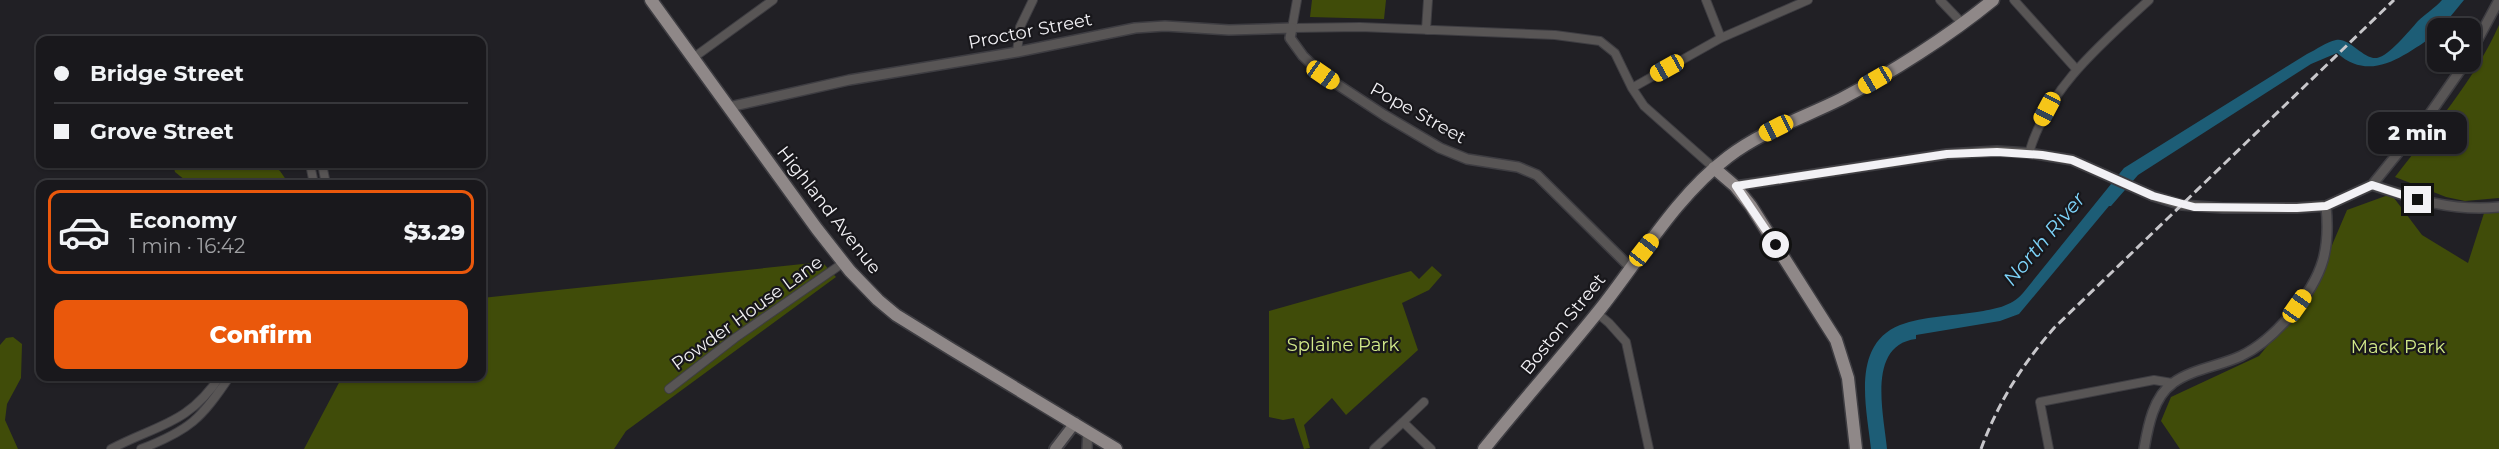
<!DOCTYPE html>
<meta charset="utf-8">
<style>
:root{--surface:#19181c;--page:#262529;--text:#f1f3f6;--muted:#9fa0a3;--line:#37373b;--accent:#ea580c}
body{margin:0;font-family:Montserrat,sans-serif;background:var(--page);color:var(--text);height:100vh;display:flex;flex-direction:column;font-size:22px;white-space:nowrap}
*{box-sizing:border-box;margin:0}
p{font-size:20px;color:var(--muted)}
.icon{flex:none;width:33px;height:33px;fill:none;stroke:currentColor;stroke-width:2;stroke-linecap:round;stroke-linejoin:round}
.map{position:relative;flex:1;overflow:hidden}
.drawer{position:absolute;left:36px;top:180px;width:450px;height:201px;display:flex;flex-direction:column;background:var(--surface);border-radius:12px;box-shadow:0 2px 4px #0004,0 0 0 2px var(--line)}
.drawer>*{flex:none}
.hud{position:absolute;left:36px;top:36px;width:450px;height:132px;border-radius:12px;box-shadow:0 2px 4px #0004,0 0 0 2px var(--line);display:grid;align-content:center;height:132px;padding:0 18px;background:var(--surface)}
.fabs{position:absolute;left:2427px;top:18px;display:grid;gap:12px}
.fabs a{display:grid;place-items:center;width:54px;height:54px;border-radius:12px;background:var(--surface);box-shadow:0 2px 4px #0004,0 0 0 2px var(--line);font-size:30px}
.end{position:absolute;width:27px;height:27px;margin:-14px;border:8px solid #f2f1f5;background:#111;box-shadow:0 0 0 3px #111}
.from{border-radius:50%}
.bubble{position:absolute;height:42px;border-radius:12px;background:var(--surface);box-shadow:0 2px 4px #0004,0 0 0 2px var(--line);font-size:20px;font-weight:800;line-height:42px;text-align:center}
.car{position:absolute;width:18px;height:36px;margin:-18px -9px;border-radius:8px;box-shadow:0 0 4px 2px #0007;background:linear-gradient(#f5c518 24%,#345 0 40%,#f5c518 0 76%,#345 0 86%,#f5c518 0)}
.hud b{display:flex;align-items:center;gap:21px;height:57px;font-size:22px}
.hud b+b{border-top:2px solid var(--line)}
.hud i{width:15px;height:15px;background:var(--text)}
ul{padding:10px 0 0;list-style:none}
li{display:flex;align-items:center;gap:18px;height:84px;margin:0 12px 9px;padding:0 6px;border:3px solid var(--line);border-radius:12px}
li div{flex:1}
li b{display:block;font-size:22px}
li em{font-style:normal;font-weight:800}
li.on{border-color:var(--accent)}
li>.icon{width:54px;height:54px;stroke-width:1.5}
.action{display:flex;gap:12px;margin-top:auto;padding:12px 18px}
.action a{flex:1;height:69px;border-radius:12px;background:var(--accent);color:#fff;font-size:24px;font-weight:800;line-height:69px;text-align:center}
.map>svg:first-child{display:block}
</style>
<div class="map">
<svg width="2499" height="449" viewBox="0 0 2499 449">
<rect width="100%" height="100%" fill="#212025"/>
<path fill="#404c09" d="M1312 0H1386L1384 19 1310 17Z
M2499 25V198L2465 201 2446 197 2395 177C2432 129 2474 81 2499 25Z
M173 164H272L280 171 289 184H190L175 172Z
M2391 194 2422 235 2468 263 2485 210 2499 211V449H2180L2161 421 2171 397 2259 356 2312 292 2347 210Z
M822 262 836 277 626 431 614 449H304L342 377 482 376V298Z
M1432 266 1442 275 1429 290 1402 303 1418 350 1346 415 1332 398 1304 425 1310 448 1304 449 1294 418 1283 420 1269 417V311L1411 271 1419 279Z
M13 337 22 344 21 378 7 404 5 420 18 449H0V345L6 338Z"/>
<path fill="#1d5d76" d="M2442 0H2464L2441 28H2438L2437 34C2405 54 2372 84 2337 53L2311 64 2138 175 2111 206H2109L2019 314 2000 321 1916 335V339C1866 345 1884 415 1887 449H1871C1867 409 1850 345 1900 325 1924 316 1952 316 1977 312 1994 309 2011 307 2023 293L2124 168 2307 54C2316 50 2326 42 2336 40 2349 37 2364 60 2377 58 2389 56 2409 31 2418 21 2425 14 2435 8 2442 0Z"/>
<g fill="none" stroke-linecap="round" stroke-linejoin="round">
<g stroke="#3e3d42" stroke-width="10">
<path id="minor" d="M1297 0 1292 28 1360 27 1555 35 1600 41 1615 53 1632 88 1644 106 1714 168
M1706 0 1721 38
M1940 0 1962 23
M2014 0 2077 70
M1426 30 1428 0
M1017 52 1020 27 1033 0
M693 58 773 0
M1632 88 1721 38 1808 0
M2029 153C2047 89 2101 44 2149 0
M310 164 314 184
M322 164 326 184
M1597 313 1609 323 1626 342 1649 449
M669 389 735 338 843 263
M1403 422 1424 402
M111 449C156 425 189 424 220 376
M141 449C190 430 201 419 230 376
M1374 449 1403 422 1431 449
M2049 449 2040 402 2154 380 2172 383"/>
</g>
<g stroke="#3e3d42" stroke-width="12">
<path id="tertiary" d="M2470 54 2499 0
M729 107 849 80 1017 52 1135 28 1165 26 1229 30 1292 28 1290 38 1303 56 1323 75 1384 115 1440 148 1467 159 1518 167 1537 175 1631 268
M2372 185C2414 199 2453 212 2499 207
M1735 186 1947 154 1997 151 2029 153 2072 160 2153 196 2182 205 2223 208H2297L2326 206 2372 185 2429 115 2466 62
M1087 449 1088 431
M2144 449C2148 427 2153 397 2173 383 2192 369 2220 366 2241 356 2273 341 2313 295 2323 260 2328 242 2328 225 2326 206"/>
</g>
<g stroke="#3e3d42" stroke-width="14">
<path id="secondary" d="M1055 449 1075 423"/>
</g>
<g stroke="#3e3d42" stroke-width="15">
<path id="primary" d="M651 0 817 229 850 271 878 300 896 315 951 349 1116 449
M1714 168 1735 186 1751 206 1836 340 1848 378 1856 449
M1484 449C1521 403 1560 359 1597 313 1639 261 1674 198 1728 157 1762 131 1803 118 1841 99 1891 73 1949 36 1993 0"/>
</g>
<use href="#minor" stroke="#585555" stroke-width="8"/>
<use href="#tertiary" stroke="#585555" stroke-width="9"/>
<use href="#secondary" stroke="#777272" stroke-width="10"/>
<use href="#primary" stroke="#8f8888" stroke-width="12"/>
<path stroke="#c8c7cb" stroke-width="3" stroke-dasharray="9 4.5" stroke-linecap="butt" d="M1981 449C1998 403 2021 366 2054 328L2394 0"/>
</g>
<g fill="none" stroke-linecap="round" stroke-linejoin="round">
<path stroke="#f2f1f5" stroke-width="8" d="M1776 245 1736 186 1947 154 1997 152 2042 155 2072 160 2153 196 2194 207 2297 208 2326 206 2372 185 2418 200"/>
</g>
<g text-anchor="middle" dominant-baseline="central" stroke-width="4.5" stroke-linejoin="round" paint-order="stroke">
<g font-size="18" fill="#f2f1f5" stroke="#18171b">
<text transform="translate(1030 31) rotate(-11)">Proctor Street</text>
<text transform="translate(1418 113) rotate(29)">Pope Street</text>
<text transform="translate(829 210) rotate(52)">Highland Avenue</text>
<text transform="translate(747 313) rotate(-36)">Powder House Lane</text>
<text transform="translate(1563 324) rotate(-51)">Boston Street</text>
</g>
<g font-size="18" fill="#d3ea8a" stroke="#18171b">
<text x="1343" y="345">Splaine Park</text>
<text x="2398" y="347">Mack Park</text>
</g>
<g font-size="20" font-style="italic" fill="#7dd3f9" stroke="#18171b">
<text transform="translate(2044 239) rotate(-50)">North River</text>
</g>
</g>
</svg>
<div class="fabs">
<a><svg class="icon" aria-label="locate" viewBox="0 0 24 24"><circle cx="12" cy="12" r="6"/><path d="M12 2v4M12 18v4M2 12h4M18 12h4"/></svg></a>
</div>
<i class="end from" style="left:1776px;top:245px"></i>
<i class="end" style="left:2418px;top:200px"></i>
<div class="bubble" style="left:2368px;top:112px;width:99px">2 min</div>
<i class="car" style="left:1667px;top:68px;rotate:241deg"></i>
<i class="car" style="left:1323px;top:75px;rotate:125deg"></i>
<i class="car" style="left:1875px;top:80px;rotate:240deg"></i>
<i class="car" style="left:2047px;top:109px;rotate:208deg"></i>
<i class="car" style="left:1776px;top:128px;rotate:243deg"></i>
<i class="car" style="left:1644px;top:250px;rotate:38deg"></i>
<i class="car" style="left:2297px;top:306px;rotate:35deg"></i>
<div class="hud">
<b><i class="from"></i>Bridge Street</b>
<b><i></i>Grove Street</b>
</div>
<section class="drawer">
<ul>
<li class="on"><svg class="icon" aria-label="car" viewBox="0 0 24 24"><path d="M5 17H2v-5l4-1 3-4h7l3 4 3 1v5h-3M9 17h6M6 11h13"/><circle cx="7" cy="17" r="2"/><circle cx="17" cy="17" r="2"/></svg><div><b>Economy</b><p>1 min · 16:42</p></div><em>$3.29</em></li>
</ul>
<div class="action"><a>Confirm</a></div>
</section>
</div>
